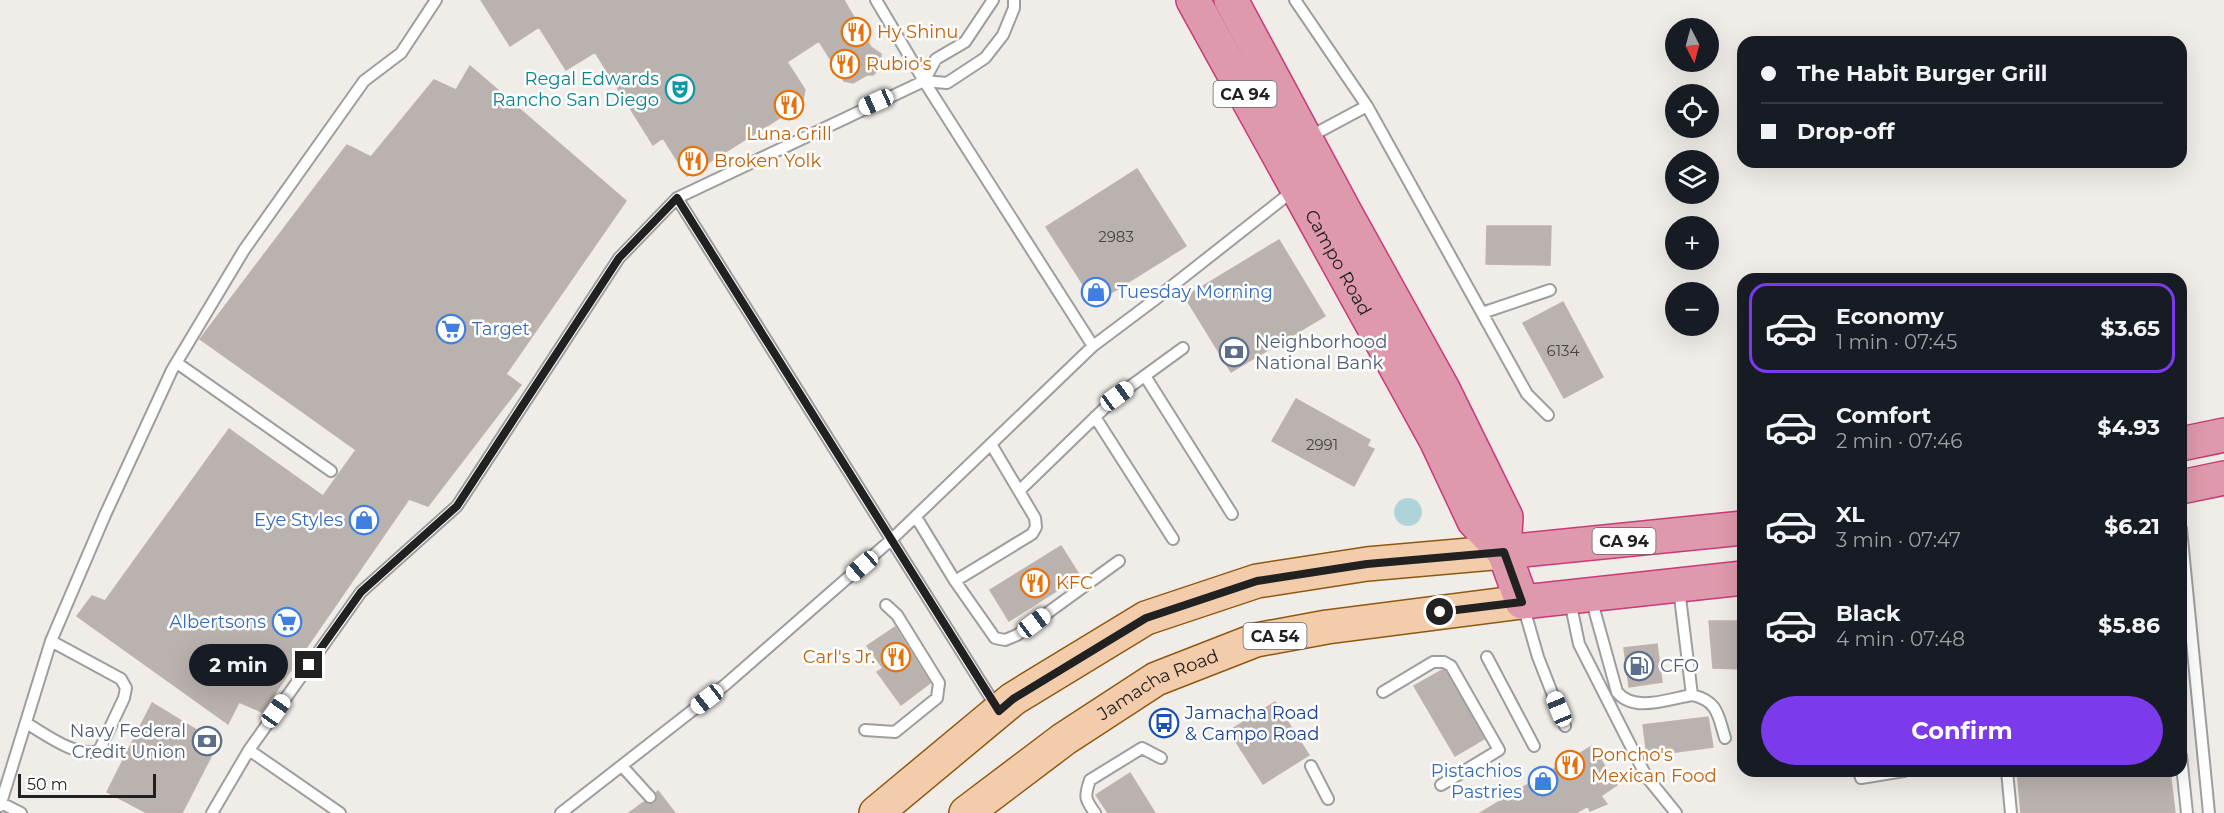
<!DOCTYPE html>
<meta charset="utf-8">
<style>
:root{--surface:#171b24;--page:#20242c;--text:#f1f3f6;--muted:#9ea1a6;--line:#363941;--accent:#7c3aed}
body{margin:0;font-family:Montserrat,sans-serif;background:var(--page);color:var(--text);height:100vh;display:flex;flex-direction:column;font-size:22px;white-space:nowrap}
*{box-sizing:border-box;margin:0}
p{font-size:20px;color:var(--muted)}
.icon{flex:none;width:33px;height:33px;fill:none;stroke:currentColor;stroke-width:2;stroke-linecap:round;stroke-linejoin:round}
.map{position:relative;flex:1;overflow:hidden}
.panel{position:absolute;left:1737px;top:273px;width:450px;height:504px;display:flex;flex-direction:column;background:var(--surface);border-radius:18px;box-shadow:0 6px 24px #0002}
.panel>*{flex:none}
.hud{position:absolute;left:1737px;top:36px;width:450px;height:132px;border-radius:18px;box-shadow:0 6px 24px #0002;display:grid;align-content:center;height:132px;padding:0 24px;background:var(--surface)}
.needle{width:39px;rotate:174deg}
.controls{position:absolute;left:1665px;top:18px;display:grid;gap:12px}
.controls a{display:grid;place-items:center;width:54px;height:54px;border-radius:50%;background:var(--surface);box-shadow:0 6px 24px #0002;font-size:30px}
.scale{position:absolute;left:18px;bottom:15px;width:138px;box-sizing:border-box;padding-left:6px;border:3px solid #212121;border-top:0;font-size:16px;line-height:21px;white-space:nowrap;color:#212121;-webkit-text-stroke:4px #fff;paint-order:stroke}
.end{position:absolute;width:27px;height:27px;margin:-14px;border:8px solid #212121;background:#fff;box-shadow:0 0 0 3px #fff}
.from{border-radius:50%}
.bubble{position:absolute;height:42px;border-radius:21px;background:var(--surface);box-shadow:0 6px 24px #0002;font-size:20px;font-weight:700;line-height:42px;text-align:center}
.car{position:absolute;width:18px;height:36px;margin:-18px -9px;border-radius:8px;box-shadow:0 0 4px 2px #0007;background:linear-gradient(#fff 24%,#345 0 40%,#fff 0 76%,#345 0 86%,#fff 0)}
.hud b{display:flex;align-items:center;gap:21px;height:57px;font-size:22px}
.hud b+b{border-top:2px solid var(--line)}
.hud i{width:15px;height:15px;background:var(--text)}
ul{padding:10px 0 0;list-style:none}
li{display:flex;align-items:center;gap:18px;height:90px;margin:0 12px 9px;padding:0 12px;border:3px solid transparent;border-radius:18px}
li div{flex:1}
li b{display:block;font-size:22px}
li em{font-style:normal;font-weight:700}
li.selected{border-color:var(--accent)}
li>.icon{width:54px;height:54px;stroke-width:1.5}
.cta{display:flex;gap:12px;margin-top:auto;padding:12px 24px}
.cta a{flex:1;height:69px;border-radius:36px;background:var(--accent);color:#fff;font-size:24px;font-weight:700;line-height:69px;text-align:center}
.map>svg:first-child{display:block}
</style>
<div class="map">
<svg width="2224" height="813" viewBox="0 0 2224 813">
<rect width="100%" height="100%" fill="#f0ede8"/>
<path fill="#aed3d9" d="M1394 512a14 14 0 1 1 28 0a14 14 0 1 1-28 0Z"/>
<path fill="#b9b2ae" stroke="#c0b3ac" stroke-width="1.5" d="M481 0H844L871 47 881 54V68L873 75H867L853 83 844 81 819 41 787 62 805 90 802 104 687 176 663 138 653 145 595 52 566 70 539 27 510 46Z
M470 66 626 201 506 374 521 385 428 506 409 499 262 712 239 702 228 724 77 616 92 596 105 601 229 429 323 496 356 450 200 339 347 145 371 157 434 80 456 90Z
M1137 169 1186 246 1095 303 1046 227Z
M1487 226H1551L1550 265 1486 264Z
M1279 240 1325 316 1231 372 1185 297Z
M1563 302 1603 377 1564 398 1523 323Z
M1296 399 1370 440 1367 446 1374 449 1354 486 1272 441Z
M1061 546 1080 576 1009 621 990 590Z
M1709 621H1743L1741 669 1713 668Z
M895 627 930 683 901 705 877 672 883 668 867 646Z
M1657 644 1662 682 1629 687 1624 648Z
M1442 670 1446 671 1484 739 1455 756 1414 686Z
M1275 702 1309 755 1263 784 1229 731Z
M152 703 218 743 182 813H147L107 792Z
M1708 717 1713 747 1647 756 1643 725Z
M1592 746 1617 785 1601 796 1607 804 1590 811 1588 806 1576 813H1480Z
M2017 771H2170L2175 813H2021Z
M1130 773 1155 813H1108L1096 795Z
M658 791 675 813H629L644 802 648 804 655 803 657 799 656 793Z"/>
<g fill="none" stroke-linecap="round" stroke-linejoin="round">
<g stroke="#9e9e9e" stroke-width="14">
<path id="lane" d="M876 0 924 81 1093 346
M1295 0 1367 106 1309 137
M924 81 936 59 965 42 993 0
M1367 106 1482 313 1550 290
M677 198 997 708
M1482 313 1527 394 1548 415
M177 363 331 471
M1145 376 1232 514
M1095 417 1173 539
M1019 491 1117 396 1183 348
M916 517 955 581 1032 534 1036 527 1035 518 991 444
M2181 529 2209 813
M955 581 995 638 1005 640 1017 635 1119 561
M1591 598 1617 692C1634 713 1668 699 1692 695L1679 589
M1570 601 1579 644 1646 776 1676 813
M1523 605 1538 657 1565 726
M1487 657 1534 746
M1383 692 1433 662H1444L1451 666 1499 750 1441 785
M1692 695C1718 701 1718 715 1725 738
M26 723C47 735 74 757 99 751L124 698 126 688 121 679 51 641
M865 730 895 732 937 698 939 683 897 615 886 605
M249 750 361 592 457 506 619 258 677 198 924 81 947 83 985 58 1003 35 1014 8V0
M2181 756 2187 813
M622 766 650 797
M1311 766 1328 799
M1859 771 1861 778 1904 771
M2007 771 2011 813
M1 803 21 813
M0 806 51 641 105 515 172 370 244 250 364 81 401 53 436 0
M212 813 249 750 340 813
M561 813 725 685 892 539 1093 346 1153 301 1294 190
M1095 813C1085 799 1084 797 1090 780L1142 748 1161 758"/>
</g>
<g stroke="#8e5810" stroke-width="36">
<g id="primary">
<path d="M876 813 1013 699 1146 618 1257 581 1367 564 1504 552"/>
<path id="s1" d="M966 813 1064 739 1156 679 1256 640 1327 627 1522 602"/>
</g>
</g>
<g stroke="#ca3a79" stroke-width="36">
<g id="highway">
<path id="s2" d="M1193 0 1436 440 1474 521 1504 552 1743 528"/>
<path d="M1231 0 1345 212 1443 389 1506 517 1504 552 1522 602 1743 578"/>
<path d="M2181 444 2224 435"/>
<path d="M2181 487 2224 478"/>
</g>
</g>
<use href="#lane" stroke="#fff" stroke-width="10"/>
<use href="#primary" stroke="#f3cdab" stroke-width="33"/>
<use href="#highway" stroke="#df99ac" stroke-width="33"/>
</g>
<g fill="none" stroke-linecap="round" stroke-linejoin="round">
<path stroke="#212121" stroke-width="8" d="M309 665 361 592 457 506 619 258 677 198 999 711 1013 699 1146 618 1257 581 1367 564 1504 552 1522 602 1440 612"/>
</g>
<defs>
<g id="restaurant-ring" transform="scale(1.5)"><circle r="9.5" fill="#fff" stroke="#e8710a" stroke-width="1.5"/><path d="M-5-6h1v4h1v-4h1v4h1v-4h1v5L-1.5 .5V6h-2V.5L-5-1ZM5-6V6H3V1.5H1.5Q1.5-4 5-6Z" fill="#e8710a"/></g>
<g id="theatre-ring" transform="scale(1.5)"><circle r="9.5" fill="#fff" stroke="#0f9aa8" stroke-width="1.5"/><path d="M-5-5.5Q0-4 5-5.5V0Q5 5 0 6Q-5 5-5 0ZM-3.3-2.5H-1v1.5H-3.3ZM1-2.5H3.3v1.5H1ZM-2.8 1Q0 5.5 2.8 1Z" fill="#0f9aa8"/></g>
<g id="shop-ring" transform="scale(1.5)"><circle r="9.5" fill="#fff" stroke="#3f7fe0" stroke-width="1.5"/><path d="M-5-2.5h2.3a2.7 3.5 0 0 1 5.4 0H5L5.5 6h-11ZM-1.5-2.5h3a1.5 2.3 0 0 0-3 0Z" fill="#3f7fe0"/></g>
<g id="supermarket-ring" transform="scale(1.5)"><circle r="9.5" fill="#fff" stroke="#3f7fe0" stroke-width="1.5"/><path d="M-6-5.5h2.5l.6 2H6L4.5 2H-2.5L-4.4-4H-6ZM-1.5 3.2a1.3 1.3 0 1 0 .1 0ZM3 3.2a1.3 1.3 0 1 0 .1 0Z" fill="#3f7fe0"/></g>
<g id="bank-ring" transform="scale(1.5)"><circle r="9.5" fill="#fff" stroke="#5c6f8a" stroke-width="1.5"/><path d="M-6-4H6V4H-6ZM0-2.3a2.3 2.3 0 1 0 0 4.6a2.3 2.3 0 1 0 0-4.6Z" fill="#5c6f8a"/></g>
<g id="fuel-ring" transform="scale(1.5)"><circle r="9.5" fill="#fff" stroke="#5c6f8a" stroke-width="1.5"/><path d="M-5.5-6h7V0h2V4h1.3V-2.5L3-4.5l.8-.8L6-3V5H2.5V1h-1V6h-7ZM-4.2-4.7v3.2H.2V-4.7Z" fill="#5c6f8a"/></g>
<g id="bus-ring" transform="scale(1.5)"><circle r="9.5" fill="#fff" stroke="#1a4fb4" stroke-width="1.5"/><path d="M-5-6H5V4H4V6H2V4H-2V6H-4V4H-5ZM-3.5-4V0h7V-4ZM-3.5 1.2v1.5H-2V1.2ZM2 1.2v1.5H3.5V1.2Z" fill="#1a4fb4"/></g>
</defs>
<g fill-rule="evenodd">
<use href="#restaurant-ring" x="856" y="32"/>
<use href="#restaurant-ring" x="845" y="64"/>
<use href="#theatre-ring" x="680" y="89"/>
<use href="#restaurant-ring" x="789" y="105"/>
<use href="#restaurant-ring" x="693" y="161"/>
<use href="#shop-ring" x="1096" y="292"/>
<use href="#supermarket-ring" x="451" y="329"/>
<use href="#bank-ring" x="1234" y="352"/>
<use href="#shop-ring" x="364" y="520"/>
<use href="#restaurant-ring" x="1035" y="583"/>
<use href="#supermarket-ring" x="287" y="622"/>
<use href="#restaurant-ring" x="896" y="657"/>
<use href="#fuel-ring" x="1639" y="666"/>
<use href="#bus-ring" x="1164" y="723"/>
<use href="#bank-ring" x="207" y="741"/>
<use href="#restaurant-ring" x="1570" y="765"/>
<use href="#shop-ring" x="1543" y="781"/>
</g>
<g text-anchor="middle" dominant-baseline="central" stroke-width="5" stroke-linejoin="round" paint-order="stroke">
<g font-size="15" fill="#474544">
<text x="1116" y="236">2983</text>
<text x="1563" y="350">6134</text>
<text x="1322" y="444">2991</text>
</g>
<g fill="#fff" stroke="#646464" stroke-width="1.5">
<rect x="1213.5" y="81" width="63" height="26" rx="4.5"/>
<rect x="1592.5" y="528" width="63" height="26" rx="4.5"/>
<rect x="1243.5" y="623" width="63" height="26" rx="4.5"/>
</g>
<g font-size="16" font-weight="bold" fill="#212121">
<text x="1245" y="94">CA 94</text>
<text x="1624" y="541">CA 94</text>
<text x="1275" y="636">CA 54</text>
</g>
<g font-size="18" fill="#c56008" stroke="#fff" text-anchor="start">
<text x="877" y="32">Hy Shinu</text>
<text x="866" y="64">Rubio's</text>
<text x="789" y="134" text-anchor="middle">Luna Grill</text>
<text x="714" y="161">Broken Yolk</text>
<text x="1056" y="583">KFC</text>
<text x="875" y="657" text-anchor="end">Carl's Jr.</text>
<text x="1591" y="755">Poncho's<tspan x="1591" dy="21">Mexican Food</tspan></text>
</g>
<g font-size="18" fill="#0d838f" stroke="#fff" text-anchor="end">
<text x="659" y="79">Regal Edwards<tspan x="659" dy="21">Rancho San Diego</tspan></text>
</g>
<g font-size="18" fill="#212121" stroke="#fff">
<text stroke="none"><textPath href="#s2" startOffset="300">Campo Road</textPath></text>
<text stroke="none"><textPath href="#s1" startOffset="232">Jamacha Road</textPath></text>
</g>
<g font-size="18" fill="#366cbe" stroke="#fff" text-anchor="end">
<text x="1117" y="292" text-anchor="start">Tuesday Morning</text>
<text x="472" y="329" text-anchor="start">Target</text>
<text x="343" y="520">Eye Styles</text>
<text x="266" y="622">Albertsons</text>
<text x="1522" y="771">Pistachios<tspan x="1522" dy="21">Pastries</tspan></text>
</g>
<g font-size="18" fill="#4e5e75" stroke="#fff" text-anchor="start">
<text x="1255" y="342">Neighborhood<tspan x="1255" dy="21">National Bank</tspan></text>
<text x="1660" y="666">CFO</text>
<text x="186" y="731" text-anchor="end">Navy Federal<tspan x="186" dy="21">Credit Union</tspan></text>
</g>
<g font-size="18" fill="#164399" stroke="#fff" text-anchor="start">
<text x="1185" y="713">Jamacha Road<tspan x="1185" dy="21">&amp; Campo Road</tspan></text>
</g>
</g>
</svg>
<div class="controls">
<a><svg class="needle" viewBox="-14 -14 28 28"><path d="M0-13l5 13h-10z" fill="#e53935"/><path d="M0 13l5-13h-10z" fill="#9ea1a6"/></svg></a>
<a><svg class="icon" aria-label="locate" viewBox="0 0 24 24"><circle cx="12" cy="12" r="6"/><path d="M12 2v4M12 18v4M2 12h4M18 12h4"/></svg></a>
<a><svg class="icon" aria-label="layers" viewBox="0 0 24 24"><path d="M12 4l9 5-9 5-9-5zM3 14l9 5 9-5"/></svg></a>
<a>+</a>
<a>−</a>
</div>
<div class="scale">50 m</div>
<i class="end from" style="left:1440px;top:612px"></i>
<i class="end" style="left:309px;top:665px"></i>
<div class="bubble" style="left:189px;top:644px;width:99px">2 min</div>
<i class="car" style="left:876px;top:102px;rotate:246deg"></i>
<i class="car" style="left:1117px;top:396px;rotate:54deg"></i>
<i class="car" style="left:862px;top:566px;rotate:229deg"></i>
<i class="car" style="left:1034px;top:623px;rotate:53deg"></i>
<i class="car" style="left:707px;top:699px;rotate:232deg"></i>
<i class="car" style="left:1559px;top:709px;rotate:338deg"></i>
<i class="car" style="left:276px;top:711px;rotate:35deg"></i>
<div class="hud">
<b><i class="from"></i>The Habit Burger Grill</b>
<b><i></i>Drop-off</b>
</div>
<section class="panel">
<ul>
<li class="selected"><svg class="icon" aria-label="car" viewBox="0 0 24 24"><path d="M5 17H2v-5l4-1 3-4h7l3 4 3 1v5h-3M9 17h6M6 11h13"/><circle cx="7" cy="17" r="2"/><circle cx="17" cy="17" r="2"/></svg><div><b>Economy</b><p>1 min · 07:45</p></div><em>$3.65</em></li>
<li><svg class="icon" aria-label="car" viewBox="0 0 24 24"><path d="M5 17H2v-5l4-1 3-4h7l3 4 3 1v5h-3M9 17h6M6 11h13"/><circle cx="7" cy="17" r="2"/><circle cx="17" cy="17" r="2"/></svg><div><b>Comfort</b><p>2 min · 07:46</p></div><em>$4.93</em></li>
<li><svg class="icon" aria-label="car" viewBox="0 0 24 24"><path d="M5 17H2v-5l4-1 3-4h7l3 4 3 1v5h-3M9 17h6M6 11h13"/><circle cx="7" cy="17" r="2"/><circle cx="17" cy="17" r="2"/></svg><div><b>XL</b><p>3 min · 07:47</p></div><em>$6.21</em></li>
<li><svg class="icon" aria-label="car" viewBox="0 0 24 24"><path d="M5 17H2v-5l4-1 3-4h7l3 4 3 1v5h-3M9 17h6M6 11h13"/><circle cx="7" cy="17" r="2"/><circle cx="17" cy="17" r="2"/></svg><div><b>Black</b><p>4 min · 07:48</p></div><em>$5.86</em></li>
</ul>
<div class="cta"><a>Confirm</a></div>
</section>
</div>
